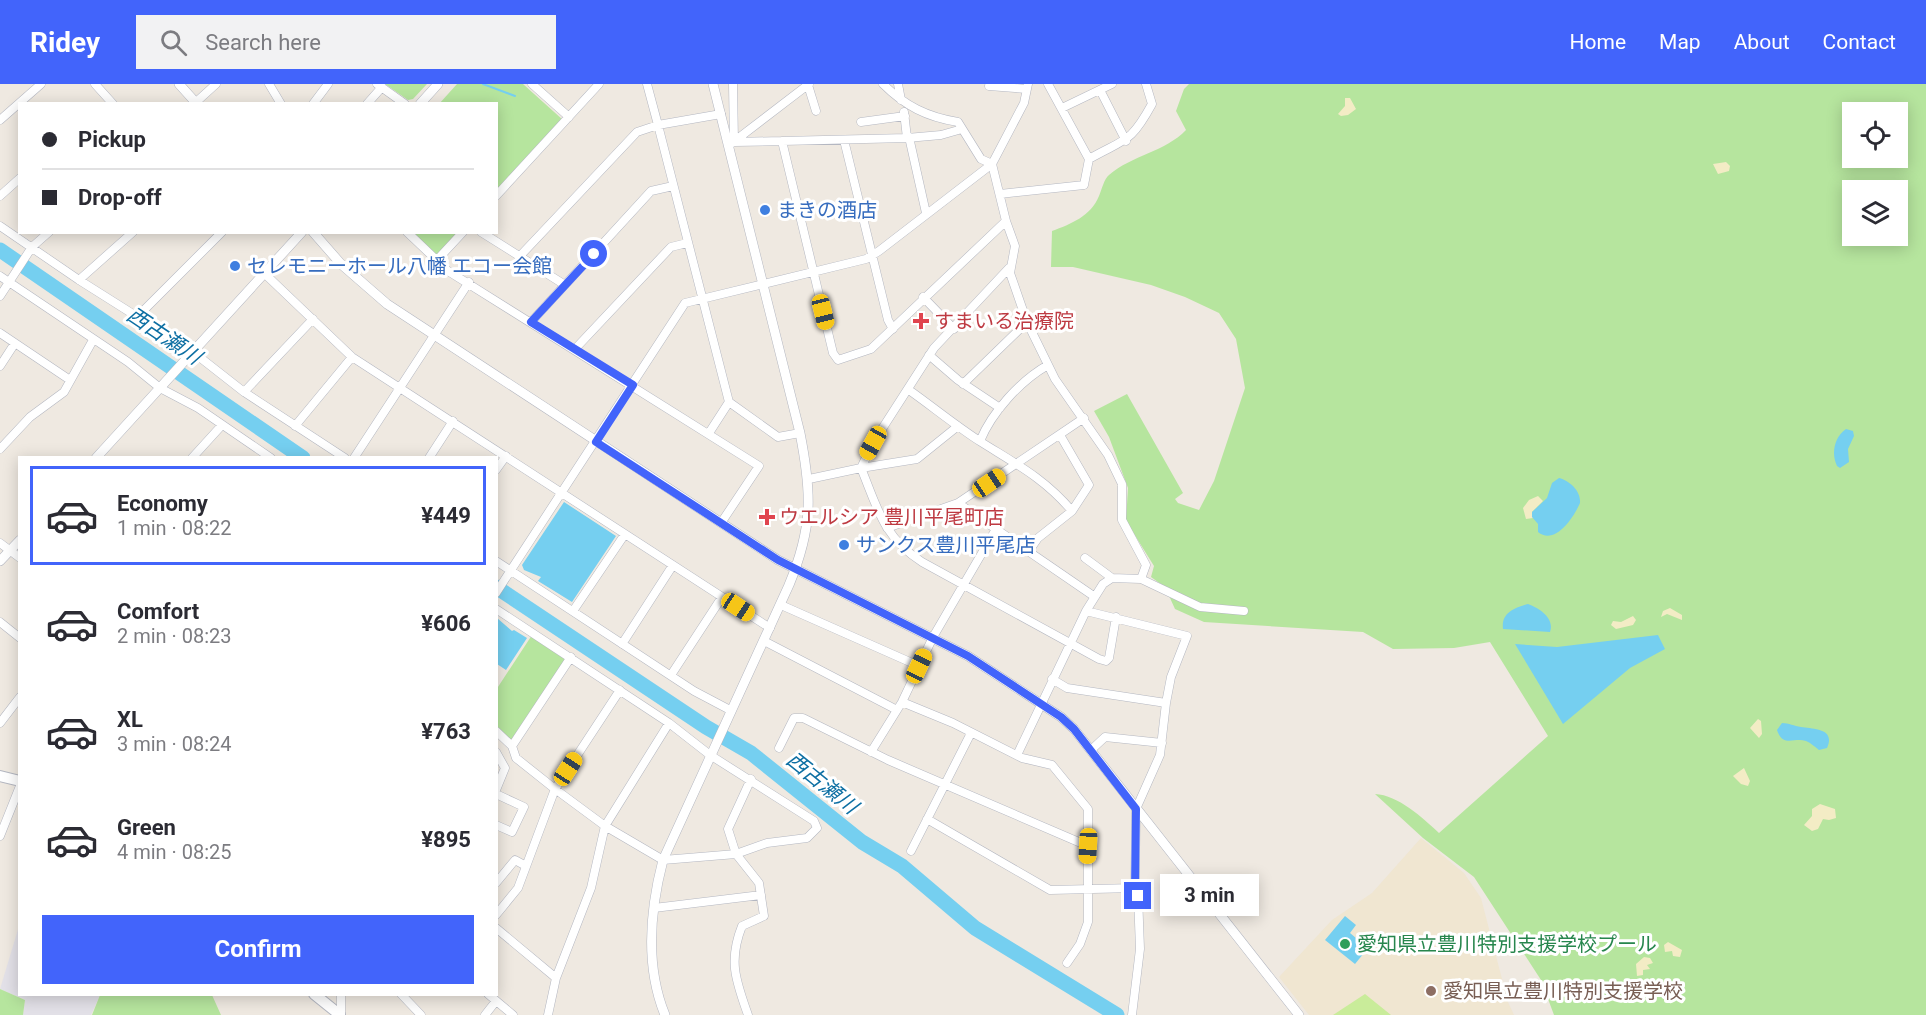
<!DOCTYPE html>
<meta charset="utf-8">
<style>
:root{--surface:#fff;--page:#f2f2f3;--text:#2b2b33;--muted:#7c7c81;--line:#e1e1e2;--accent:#4264fb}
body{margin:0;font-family:Roboto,"Noto Sans JP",sans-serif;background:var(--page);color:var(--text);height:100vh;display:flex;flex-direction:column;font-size:22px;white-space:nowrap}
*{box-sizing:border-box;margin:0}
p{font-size:20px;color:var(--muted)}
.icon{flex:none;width:33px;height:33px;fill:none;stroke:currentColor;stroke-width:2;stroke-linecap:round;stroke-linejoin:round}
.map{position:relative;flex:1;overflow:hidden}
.sheet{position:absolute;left:18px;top:372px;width:480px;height:540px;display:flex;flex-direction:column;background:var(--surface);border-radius:0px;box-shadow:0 3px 15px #0003}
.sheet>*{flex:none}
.banner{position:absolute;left:18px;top:18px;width:480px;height:132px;border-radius:0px;box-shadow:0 3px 15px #0003;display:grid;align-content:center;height:132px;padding:0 24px;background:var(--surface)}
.tools{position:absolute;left:1842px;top:18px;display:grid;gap:12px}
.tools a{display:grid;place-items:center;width:66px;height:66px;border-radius:0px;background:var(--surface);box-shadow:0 3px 15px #0003;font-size:30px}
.end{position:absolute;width:27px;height:27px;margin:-14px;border:8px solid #4264fb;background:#fff;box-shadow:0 0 0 3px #fff}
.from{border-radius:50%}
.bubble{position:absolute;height:42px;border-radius:0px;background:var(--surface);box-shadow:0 3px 15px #0003;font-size:20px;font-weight:700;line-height:42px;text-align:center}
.car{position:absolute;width:18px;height:36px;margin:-18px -9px;border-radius:8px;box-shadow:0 0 4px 2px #0007;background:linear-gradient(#f5c518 24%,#345 0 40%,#f5c518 0 76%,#345 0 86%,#f5c518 0)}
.banner b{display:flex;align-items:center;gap:21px;height:57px;font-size:22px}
.banner b+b{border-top:2px solid var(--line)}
.banner i{width:15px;height:15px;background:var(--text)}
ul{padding:10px 0 0;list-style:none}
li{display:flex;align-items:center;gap:18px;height:99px;margin:0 12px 9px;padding:0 12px;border:3px solid transparent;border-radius:0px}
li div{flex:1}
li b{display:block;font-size:22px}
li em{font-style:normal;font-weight:700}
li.current{border-color:var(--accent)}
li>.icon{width:54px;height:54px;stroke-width:1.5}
.primary-button{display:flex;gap:12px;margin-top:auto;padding:12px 24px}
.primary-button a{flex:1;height:69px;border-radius:0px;background:var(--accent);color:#fff;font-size:24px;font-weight:700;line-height:69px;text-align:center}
header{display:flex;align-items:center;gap:36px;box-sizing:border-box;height:84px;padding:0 30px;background:var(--accent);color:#fff}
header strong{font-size:28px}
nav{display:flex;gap:33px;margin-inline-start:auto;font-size:21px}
.search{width:420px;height:54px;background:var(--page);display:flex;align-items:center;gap:15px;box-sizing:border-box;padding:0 21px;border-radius:0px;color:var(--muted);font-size:22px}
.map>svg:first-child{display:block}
</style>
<header>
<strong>Ridey</strong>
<div class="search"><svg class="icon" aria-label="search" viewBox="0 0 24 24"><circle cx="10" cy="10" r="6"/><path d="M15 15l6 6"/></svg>Search here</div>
<nav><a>Home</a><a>Map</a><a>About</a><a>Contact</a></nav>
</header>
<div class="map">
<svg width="1926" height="931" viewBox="0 0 1926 931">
<rect width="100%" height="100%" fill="#efe9e1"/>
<path fill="#e3e1e8" d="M19 842 20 910 100 911 91 931H23L25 916 0 905Z"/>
<path fill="#f0e6d1" d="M1421 754 1464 789 1481 814 1508 918 1514 931H1309L1279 893 1332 836 1372 809Z"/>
<path fill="#b6e59e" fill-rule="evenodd" d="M385 0H427L413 15 408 16Z
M457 0H523L563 36 497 112 496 20H439Z
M1189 0H1926V931H1554L1541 896 1474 793 1423 754 1375 710C1398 711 1423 734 1439 749L1548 652 1490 558 1454 564 1393 565 1363 548 1204 538 1175 525 1165 503 1151 493 1154 482 1126 437 1128 404 1109 353 1094 327 1127 310 1183 409 1175 415 1178 419 1199 426 1214 397 1245 304 1236 255 1219 229 1185 213 1151 201 1073 183H1051L1052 147C1071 140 1091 132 1099 112 1102 105 1104 95 1109 91 1132 71 1165 68 1186 46L1176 27 1184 5ZM1852 28H1898V74H1852ZM1852 106H1898V152H1852Z
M411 149H462L440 172H436Z
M532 551 568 574 511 659 497 644 496 606Z
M0 905 25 916 23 931H0Z
M100 911H212L221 931H92Z"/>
<path fill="#f3ecc5" d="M1345 14H1350L1356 25 1348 31 1341 32 1338 30 1345 22Z
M1726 78 1730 82 1729 87 1718 90 1713 80Z
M1538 412 1543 417 1532 428 1533 434 1526 435 1523 424 1529 416Z
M1670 524 1682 531V536L1667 530 1661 533 1663 527Z
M1633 532 1636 536 1633 541 1616 545 1611 541 1613 537 1621 538Z
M1758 635 1761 637 1762 650 1759 654 1750 644Z
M1744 684 1750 697 1748 702 1741 700 1733 692Z
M1820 720 1835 725 1836 734 1829 736 1823 735 1818 745 1812 747 1804 741 1812 732V725Z
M1668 858 1682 866 1680 873 1673 872 1672 867 1665 868 1664 861Z
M1644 873 1650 874 1653 879 1647 881 1650 885 1643 886V891L1637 892 1636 880Z"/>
<path fill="#c9ec9a" d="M1365 910 1391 931H1333Z"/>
<path fill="#75cff0" d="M1846 345 1853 347 1854 352 1848 365 1849 378 1840 384 1837 382C1831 370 1834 353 1846 345Z
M1559 394C1570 397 1581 407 1580 419 1574 433 1555 462 1538 448V440L1532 433V428L1547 414 1552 399Z
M564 418 616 452 572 518 538 497 541 493 524 486 522 481Z
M1528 520C1539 524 1555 534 1550 548L1503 545C1501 529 1514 524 1528 520Z
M497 534 512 547 514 546 527 554 506 586 497 580Z
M1658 551 1665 565 1630 584 1563 640 1515 560 1557 563Z
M1782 639C1789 639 1794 642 1801 643 1813 645 1836 644 1827 664L1819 666C1815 663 1811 659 1806 657 1794 653 1783 664 1777 646Z
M1345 832 1356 841 1350 849 1368 864 1355 880 1325 856Z"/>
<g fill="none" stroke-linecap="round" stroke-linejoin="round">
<path stroke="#75cff0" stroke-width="2" d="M483 0 515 12"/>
<path stroke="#75cff0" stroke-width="15" d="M0 166 303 374
M496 503 706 643 751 669 862 758 902 782 975 844 1117 931"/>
<g stroke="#b4b7c1" stroke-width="9">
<path id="minor" d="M95 0 113 20
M269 0 281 20
M377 0 405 20
M532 0 569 33
M647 0 658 41 721 30
M733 0 734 58 782 57
M883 0C905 22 927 33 958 38L981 75 992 80
M898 0 901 16
M1048 0 1089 75
M808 1 816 27
M989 2 1027 5
M1100 6 1126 57
M194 20 216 0
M313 20 328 0
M367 20 382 3
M1062 24 1112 0
M904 28 907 54
M0 36 41 0
M861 38 905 32
M962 45 941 51 907 54 782 57 833 269 838 276 871 265 1006 137
M909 53 926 129
M844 56 888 236 893 245
M732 59 809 0
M992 80 1006 137 1015 162 1010 189 1027 238 1055 295 1108 371 1122 400V436L1146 481 1141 495
M1000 110 1084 101 1089 75C1126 54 1130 60 1152 20L1146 0
M0 112 20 94
M496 112 599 0
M0 142 79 196 193 268 244 308 345 374
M407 148 448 187 759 382 721 439
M481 148 565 201
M519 173 637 48 658 41 729 318 778 353 800 349
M437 176 463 148
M265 190 352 273 770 544
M0 192 128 278 160 304 198 324 271 374
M79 196 133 148
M0 212 32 163 49 148
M923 213 954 245
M136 234 222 148
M531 238 651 107 673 102
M0 249 70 296
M575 265 671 163 687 159
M929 271 958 296 1000 324
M0 282 15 259
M963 300 1027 238
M909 306C933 323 956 342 981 358 1016 380 1044 394 1072 427
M244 308 313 235
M295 342 352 273
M958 342 917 375 861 384C878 425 883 453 922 478L1099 575 1106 577 1109 574 1116 533
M709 349 729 318
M980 357C992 328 1020 297 1048 281
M0 365 30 333 64 308 93 256
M192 374 222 341
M354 374 469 198
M429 374 453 337
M496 386 506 372
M809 395 861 384 873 359 934 264 1009 184
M958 419 1095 513
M887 444 958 419 1084 334
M0 459 20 474
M1029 467 1038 454 1072 427 1089 401 1060 351
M1085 474 1112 494
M496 477 694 607 730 626
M496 509 685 219 866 175 879 167 992 80 1024 19 1028 0
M781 521 919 582
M496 525 669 639 710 671 814 737 817 744 807 754 767 759 736 770 663 776 605 742 555 705 516 674 512 662 496 647
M573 527 625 450
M1086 527 1187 552 1171 593 1166 619
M0 538 20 554
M764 557 897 626
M622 560 673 481
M671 591 722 513
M1052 595 1067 604 1166 619 1160 671 1136 725 1135 804 1138 811 1140 865 1132 931
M902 618 953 639 1022 674 1052 681 1088 725V838L1080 860 1067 879
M0 639 20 613
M512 662 571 573
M779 664 794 634H803L888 676 1088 762
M1091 666 1105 653 1162 659
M496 668 505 684 496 706
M871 668 902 618 933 553 996 445
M1017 671 1086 527 1103 500 1112 494 1141 495 1200 523 1244 527
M496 710 524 723 512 748 496 741
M927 735 1050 806 1135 804
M0 752 20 702
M911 767 971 649
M496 799 515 776 526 782
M654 824 761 811
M496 831 518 804 555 705 620 606
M496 844 556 894
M401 910 421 931
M488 910 513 931
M341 931V910
M485 931 496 917
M548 931 556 894 591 804 605 742 669 639
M748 931C736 897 728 877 742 842L764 832 759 799 736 770 728 745 751 695"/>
</g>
<g stroke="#b4b7c1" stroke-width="10">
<path id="tertiary" d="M179 0 197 20
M420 20 438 0
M313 148 341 180 387 220 778 476 968 572 1061 633 1074 645 1299 931
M96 374 302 148
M0 477 20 456
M665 931C645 882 650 826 663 776L789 501C813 443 812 410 800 349L713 0"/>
</g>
<g stroke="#b4b7c1" stroke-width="12">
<path id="secondary" d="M0 692 20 697
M314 910 340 931"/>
</g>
<use href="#minor" stroke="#fff" stroke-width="8"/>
<use href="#tertiary" stroke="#fff" stroke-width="9"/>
<use href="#secondary" stroke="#fff" stroke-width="10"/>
</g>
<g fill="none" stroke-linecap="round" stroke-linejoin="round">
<path stroke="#4264fb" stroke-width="8" d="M594 170 531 238 633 301 596 358 778 476 968 572 1061 633 1074 645 1136 725 1135 804 1138 812"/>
</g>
<g fill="#3f7fe0" stroke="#fff" stroke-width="2">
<circle cx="765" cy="126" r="6"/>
<circle cx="235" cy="182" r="6"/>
<circle cx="844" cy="461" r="6"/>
</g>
<g fill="#e0444e" stroke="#fff" stroke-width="2">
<path d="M918 228h6v6h6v6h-6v6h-6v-6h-6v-6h6z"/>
<path d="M764 424h6v6h6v6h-6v6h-6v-6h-6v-6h6z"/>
</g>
<circle fill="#2e9e5b" stroke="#fff" stroke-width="2" cx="1345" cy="860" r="6"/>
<circle fill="#8d6e63" stroke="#fff" stroke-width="2" cx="1431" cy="907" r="6"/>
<g text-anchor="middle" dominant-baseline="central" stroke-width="6" stroke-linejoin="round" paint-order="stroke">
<g font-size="20" fill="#366cbe" stroke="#fff" text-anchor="start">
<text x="777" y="126">まきの酒店</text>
<text x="247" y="182">セレモニーホール八幡 エコー会館</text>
<text x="856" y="461">サンクス豊川平尾店</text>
</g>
<g font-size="20" fill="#be3a42" stroke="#fff" text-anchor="start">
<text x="934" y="237">すまいる治療院</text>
<text x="779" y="433">ウエルシア 豊川平尾町店</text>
</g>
<g font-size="20" fill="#27864d" stroke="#fff" text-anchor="start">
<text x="1357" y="860">愛知県立豊川特別支援学校プール</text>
</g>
<g font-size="20" fill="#785e54" stroke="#fff" text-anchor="start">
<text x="1443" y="907">愛知県立豊川特別支援学校</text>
</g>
<g font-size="21" font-style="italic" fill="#0d6fa3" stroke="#fff">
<text transform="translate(164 252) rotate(34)">西古瀬川</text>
<text transform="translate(822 699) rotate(39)">西古瀬川</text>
</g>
</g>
</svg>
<div class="tools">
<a><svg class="icon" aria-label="locate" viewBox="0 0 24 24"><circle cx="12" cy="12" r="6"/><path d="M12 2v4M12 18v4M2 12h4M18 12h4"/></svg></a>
<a><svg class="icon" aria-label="layers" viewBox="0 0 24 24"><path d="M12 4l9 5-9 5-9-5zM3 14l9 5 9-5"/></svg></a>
</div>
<i class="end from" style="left:594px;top:170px"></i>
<i class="end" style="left:1138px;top:812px"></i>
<div class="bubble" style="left:1160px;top:790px;width:99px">3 min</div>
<i class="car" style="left:823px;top:228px;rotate:166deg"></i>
<i class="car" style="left:873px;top:359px;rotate:209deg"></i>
<i class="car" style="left:989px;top:399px;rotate:56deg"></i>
<i class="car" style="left:738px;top:523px;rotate:123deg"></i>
<i class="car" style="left:919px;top:582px;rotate:25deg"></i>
<i class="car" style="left:568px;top:685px;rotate:33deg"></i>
<i class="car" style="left:1088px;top:762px;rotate:183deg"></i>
<div class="banner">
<b><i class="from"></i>Pickup</b>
<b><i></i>Drop-off</b>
</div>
<section class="sheet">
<ul>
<li class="current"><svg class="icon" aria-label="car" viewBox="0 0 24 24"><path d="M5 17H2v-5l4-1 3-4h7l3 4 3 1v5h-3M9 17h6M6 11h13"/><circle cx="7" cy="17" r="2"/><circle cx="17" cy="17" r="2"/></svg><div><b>Economy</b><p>1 min · 08:22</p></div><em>¥449</em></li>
<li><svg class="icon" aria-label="car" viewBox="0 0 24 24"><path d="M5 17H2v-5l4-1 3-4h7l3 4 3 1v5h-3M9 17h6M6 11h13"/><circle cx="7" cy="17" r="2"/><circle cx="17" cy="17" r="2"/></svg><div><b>Comfort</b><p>2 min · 08:23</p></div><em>¥606</em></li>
<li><svg class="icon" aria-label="car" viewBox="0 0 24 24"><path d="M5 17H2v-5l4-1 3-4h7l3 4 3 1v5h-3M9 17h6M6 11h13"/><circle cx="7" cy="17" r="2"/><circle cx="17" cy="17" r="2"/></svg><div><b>XL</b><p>3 min · 08:24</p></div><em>¥763</em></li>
<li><svg class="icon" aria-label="car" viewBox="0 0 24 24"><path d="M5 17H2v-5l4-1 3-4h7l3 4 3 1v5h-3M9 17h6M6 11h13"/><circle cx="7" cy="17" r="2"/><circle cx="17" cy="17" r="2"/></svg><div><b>Green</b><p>4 min · 08:25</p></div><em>¥895</em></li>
</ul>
<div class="primary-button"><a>Confirm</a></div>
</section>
</div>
